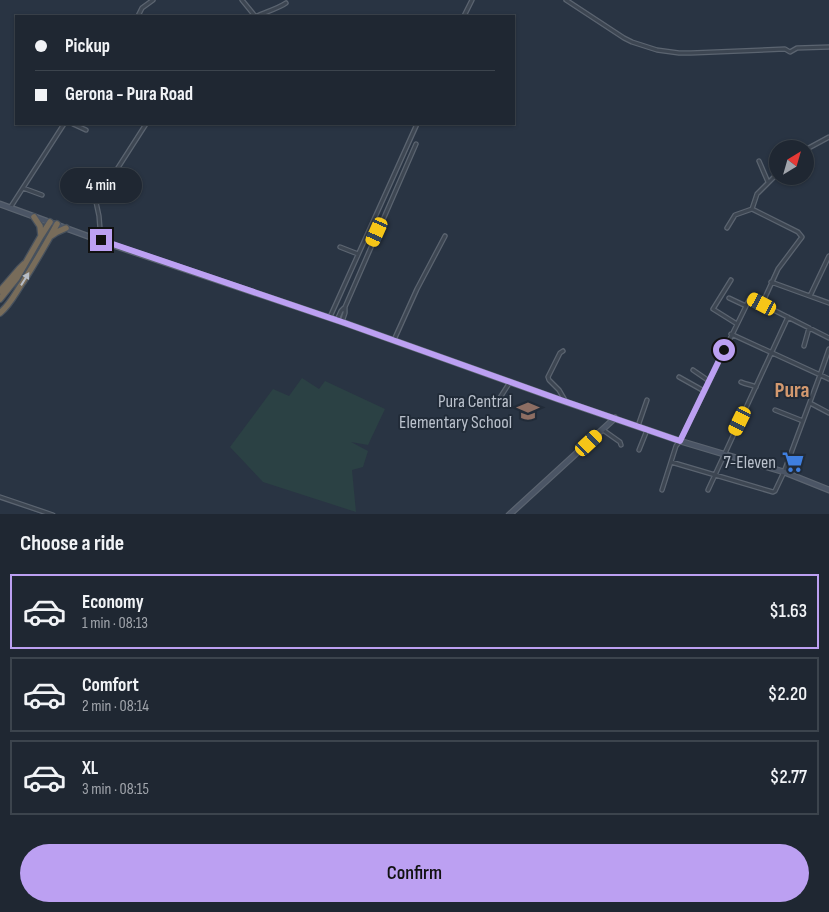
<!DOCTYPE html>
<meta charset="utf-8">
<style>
:root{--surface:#1f2732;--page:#272f3a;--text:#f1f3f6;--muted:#a1a5ac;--line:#3c444d;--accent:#bca0f2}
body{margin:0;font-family:"Sofia Sans Condensed",sans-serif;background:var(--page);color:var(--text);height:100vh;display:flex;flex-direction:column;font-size:19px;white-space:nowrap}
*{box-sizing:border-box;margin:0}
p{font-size:16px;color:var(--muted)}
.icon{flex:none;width:28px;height:28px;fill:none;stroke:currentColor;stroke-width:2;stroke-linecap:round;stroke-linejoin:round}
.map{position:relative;height:514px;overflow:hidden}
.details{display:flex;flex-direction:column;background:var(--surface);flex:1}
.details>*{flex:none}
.top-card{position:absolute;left:15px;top:15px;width:500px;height:110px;border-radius:0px;box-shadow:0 1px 4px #0004,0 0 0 1px var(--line);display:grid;align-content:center;height:110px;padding:0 20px;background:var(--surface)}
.needle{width:32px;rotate:37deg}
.fabs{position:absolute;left:769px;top:140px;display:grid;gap:10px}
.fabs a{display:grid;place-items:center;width:45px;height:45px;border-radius:50%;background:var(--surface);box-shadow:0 1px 4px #0004,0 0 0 1px var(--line);font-size:25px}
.end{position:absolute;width:22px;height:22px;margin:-11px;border:6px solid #bca0f2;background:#111;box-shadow:0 0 0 2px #111}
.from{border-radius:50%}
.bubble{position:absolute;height:35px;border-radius:18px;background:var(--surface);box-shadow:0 1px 4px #0004,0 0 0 1px var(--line);font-size:16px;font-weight:600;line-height:35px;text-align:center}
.car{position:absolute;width:15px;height:30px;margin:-15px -8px;border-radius:6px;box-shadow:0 0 4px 1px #0007;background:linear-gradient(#f5c518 24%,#345 0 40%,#f5c518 0 76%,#345 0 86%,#f5c518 0)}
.top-card b{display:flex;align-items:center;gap:18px;height:48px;font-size:19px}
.top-card b+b{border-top:1px solid var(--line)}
.top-card i{width:12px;height:12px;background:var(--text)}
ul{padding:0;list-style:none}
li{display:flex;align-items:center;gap:15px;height:75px;margin:0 10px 8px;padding:0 10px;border:2px solid var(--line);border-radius:0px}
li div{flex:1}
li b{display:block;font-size:19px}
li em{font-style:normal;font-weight:600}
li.active{border-color:var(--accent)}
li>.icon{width:45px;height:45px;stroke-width:1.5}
h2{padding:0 20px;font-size:22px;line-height:60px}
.button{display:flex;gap:10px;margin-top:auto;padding:10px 20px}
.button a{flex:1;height:58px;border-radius:30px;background:var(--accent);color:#111;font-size:20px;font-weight:600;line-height:58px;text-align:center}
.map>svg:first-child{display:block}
</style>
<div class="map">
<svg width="829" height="515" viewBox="0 0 829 515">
<rect width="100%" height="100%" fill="#293443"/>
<path fill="#2b4144" d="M302 378 319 389 325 381 385 409 368 445 351 442 368 451 363 467 352 470 356 512 263 482 230 447 273 389 289 396Z"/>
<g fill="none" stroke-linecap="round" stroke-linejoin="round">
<path stroke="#3f526b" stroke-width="1" d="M16 504 46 515"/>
<g stroke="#5b6470" stroke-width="5.5">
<path id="street" d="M242 0 255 16
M566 0 624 38 632 42 657 50 679 53H691L785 49 790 52 797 48 829 47
M138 16 142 8 153 0
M257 16C266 12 279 8 286 3
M464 16 472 0
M73 124 86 130
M805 150 829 137
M759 161 768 182
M80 174 74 183 96 202
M23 188 42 195
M10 208 64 124
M752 209 798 232 802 237 778 269 762 304
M727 228 735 215 752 209 757 194 778 173
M101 241 99 216 96 202 146 124
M340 247 358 254
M731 280 713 309 737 324
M771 282 829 303
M810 296 829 256
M729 298 746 306
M330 317 417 124
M337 320 341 311 344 308
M342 322 345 313V307L416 144
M731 334 829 379
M394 340 417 289 445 236
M804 346 809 328
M563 351 560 353 548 377 549 380 559 390 566 402
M693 370 709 381
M679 377 704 391
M741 382C747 385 750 384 756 387
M810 403 829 413
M490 404H496L510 382
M775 410 803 421
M638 426 647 400
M603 430 620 442 621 445
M639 450 647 430
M671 462 773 492 775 491 784 472 820 375 829 349
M662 490 676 446 680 441 750 298 829 338
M708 490 788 317
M0 497 53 515"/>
</g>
<g stroke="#5b6470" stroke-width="7">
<path id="secondary" d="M0 204 101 241 342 322 566 402 680 441 784 472 829 490
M509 515 615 418"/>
</g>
<g stroke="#47515d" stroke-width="8">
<path id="highway" d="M34 217 40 226 41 235
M51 236 57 232 66 228
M0 291 19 269 24 264
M0 299 17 278 41 236 50 222
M0 313C10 305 16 292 23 282 35 263 46 244 57 224"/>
</g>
<use href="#street" stroke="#3d4652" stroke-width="3"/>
<use href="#secondary" stroke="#4b5565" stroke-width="4.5"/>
<use href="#highway" stroke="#786c5a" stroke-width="5.5"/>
</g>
<defs><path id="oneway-solid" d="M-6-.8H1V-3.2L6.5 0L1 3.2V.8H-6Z" transform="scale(1.25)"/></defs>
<use fill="#b7bdc6" href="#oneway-solid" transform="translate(25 279) rotate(-58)"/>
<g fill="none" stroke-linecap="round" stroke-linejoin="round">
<path stroke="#bca0f2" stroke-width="6" d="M101 240 342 322 558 399 680 441 724 350"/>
</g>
<defs>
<g id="school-bare" transform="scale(1.725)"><path d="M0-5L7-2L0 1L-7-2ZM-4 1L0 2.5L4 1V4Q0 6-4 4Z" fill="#8d6e63" stroke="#212b38" stroke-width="2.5" paint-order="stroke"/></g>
<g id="supermarket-bare" transform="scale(1.725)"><path d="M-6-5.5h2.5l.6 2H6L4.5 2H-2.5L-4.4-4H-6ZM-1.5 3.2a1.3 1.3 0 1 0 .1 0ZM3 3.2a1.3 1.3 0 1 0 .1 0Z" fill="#3f7fe0" stroke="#212b38" stroke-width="2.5" paint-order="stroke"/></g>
</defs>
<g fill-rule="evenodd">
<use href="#school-bare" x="528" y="411"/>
<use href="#supermarket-bare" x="793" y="462"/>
</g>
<g text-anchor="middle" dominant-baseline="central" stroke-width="4" stroke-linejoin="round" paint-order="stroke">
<g font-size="18" fill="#bac1cc" stroke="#212b38" text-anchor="end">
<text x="512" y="401">Pura Central<tspan x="512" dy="21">Elementary School</tspan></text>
<text x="776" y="462">7-Eleven</text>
</g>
<g font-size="22" font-weight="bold" fill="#d3996f" stroke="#212b38">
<text x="792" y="390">Pura</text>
</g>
</g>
</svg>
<div class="fabs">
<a><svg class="needle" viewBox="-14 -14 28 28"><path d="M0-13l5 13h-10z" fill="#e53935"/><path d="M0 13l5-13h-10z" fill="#a1a5ac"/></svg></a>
</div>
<i class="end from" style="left:724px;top:350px"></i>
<i class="end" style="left:101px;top:240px"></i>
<div class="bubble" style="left:60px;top:168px;width:82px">4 min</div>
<i class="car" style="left:377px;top:232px;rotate:204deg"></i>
<i class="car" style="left:762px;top:304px;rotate:297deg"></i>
<i class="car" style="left:740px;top:421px;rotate:206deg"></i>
<i class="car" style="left:589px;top:443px;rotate:47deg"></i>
<div class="top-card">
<b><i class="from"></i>Pickup</b>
<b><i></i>Gerona - Pura Road</b>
</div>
</div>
<section class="details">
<h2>Choose a ride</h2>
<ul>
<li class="active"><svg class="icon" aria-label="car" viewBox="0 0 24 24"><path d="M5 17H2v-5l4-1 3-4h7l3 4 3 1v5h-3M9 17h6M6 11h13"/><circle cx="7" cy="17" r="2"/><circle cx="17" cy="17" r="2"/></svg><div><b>Economy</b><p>1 min · 08:13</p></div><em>$1.63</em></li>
<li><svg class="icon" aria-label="car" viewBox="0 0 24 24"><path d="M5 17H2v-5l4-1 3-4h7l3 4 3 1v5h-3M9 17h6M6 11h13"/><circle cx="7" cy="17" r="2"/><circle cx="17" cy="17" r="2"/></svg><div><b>Comfort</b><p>2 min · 08:14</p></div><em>$2.20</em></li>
<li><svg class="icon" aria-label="car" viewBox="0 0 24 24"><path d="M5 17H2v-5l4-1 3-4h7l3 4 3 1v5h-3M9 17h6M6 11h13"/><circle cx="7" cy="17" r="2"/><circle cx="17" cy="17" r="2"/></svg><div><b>XL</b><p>3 min · 08:15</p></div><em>$2.77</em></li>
</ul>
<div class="button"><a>Confirm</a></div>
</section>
